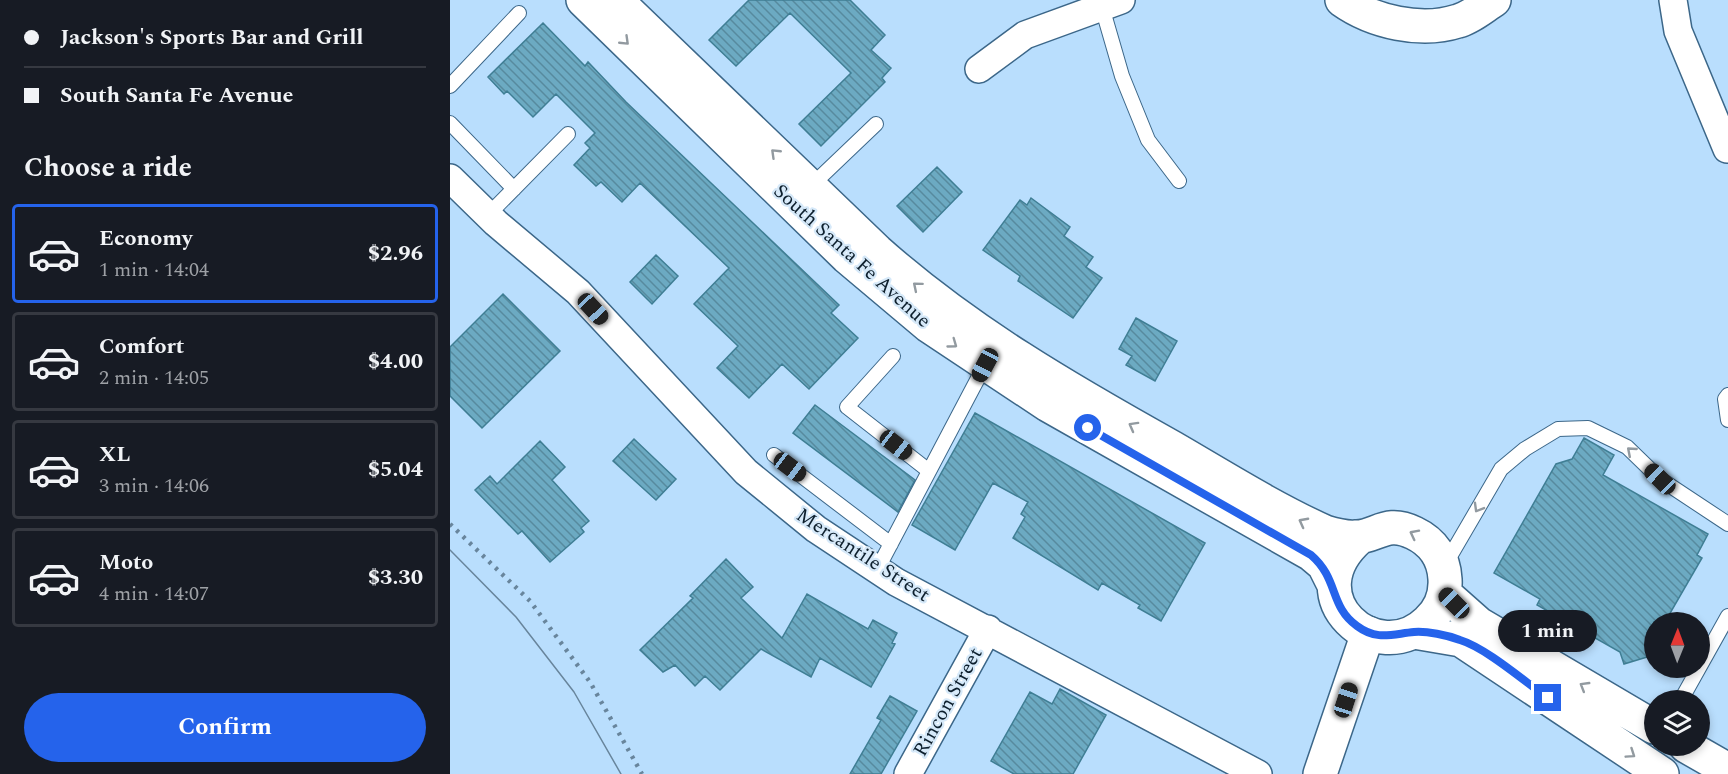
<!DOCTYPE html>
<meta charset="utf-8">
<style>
:root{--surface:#171b24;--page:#242831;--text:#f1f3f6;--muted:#9ea1a6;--line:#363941;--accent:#2563eb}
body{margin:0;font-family:Spectral,serif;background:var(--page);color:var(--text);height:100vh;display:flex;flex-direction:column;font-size:22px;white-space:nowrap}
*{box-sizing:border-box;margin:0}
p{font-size:20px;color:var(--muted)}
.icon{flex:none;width:33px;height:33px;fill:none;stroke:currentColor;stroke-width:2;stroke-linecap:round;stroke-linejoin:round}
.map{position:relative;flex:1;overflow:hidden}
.details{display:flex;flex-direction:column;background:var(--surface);width:450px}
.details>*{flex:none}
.hud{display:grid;align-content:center;height:132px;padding:0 24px;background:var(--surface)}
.needle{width:39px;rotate:1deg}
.fabs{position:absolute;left:1194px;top:612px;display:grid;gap:12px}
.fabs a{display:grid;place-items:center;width:66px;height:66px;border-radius:50%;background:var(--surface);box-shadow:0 3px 9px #0003;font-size:30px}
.end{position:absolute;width:27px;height:27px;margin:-14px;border:8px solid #2563eb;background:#fff;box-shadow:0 0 0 3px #fff}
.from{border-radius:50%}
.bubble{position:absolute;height:42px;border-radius:21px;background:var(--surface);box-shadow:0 3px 9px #0003;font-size:20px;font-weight:700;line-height:42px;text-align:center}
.car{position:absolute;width:18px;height:36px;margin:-18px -9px;border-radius:8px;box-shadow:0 0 4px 2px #0007;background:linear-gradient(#222 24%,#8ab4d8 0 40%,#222 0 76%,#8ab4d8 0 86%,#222 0)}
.hud b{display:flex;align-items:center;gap:21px;height:57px;font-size:22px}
.hud b+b{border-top:2px solid var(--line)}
.hud i{width:15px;height:15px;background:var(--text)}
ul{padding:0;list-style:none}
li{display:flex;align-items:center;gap:18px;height:99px;margin:0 12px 9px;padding:0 12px;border:3px solid var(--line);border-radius:6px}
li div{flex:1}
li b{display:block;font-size:22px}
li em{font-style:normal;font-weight:700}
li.selected{border-color:var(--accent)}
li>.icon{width:54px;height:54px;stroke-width:1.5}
h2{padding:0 24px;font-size:27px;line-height:72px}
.action{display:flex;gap:12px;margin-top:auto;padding:12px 24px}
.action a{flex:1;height:69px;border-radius:36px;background:var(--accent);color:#fff;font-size:24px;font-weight:700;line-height:69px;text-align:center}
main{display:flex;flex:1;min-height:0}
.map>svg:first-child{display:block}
</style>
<main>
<section class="details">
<div class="hud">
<b><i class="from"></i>Jackson's Sports Bar and Grill</b>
<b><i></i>South Santa Fe Avenue</b>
</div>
<h2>Choose a ride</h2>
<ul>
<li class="selected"><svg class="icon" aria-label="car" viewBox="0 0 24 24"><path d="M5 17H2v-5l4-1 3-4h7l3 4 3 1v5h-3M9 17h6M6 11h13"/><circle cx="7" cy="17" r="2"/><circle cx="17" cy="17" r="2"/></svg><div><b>Economy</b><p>1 min · 14:04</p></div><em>$2.96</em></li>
<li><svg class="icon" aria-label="car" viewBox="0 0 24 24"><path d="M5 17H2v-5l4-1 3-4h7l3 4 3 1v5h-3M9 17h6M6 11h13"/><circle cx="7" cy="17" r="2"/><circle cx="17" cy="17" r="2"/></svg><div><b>Comfort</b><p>2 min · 14:05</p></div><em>$4.00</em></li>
<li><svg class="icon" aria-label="car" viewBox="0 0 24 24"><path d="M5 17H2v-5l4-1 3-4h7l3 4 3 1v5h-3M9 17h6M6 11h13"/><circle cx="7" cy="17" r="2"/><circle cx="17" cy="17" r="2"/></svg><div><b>XL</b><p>3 min · 14:06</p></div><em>$5.04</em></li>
<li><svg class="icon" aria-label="car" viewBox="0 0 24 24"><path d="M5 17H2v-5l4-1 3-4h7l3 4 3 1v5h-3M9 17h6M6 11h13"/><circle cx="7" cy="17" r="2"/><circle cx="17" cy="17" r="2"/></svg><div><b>Moto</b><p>4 min · 14:07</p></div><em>$3.30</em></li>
</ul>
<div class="action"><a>Confirm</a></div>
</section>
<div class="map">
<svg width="1278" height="774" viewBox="0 0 1278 774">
<defs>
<pattern id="building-back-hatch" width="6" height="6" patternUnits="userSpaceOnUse" patternTransform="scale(1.5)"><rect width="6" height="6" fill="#6caac2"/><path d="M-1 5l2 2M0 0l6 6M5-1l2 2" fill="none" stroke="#578a9e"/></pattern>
</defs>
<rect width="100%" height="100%" fill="#b9defd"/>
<path fill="url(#building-back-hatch)" stroke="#3f7e94" stroke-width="1.5" d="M299 0H400L435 35 421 50 441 68 432 78 435 82 371 146 349 124 401 73 340 13 286 66 259 40Z
M93 23 135 66 138 62 176 102 389 305 381 313 408 338 359 389 332 364 299 398 267 368 288 346 244 304 279 268 190 183 172 202 151 182 146 186 124 165 140 148 135 143 145 133 106 94 83 117 57 91 54 94 38 77Z
M487 167 512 192 473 232 447 206Z
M581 198 620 227 614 236 643 257 636 267 652 278 623 318 568 281 570 276 533 250 570 200 577 205Z
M206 255 228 276 202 304 180 282Z
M53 294 110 351 32 428 0 396V347Z
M686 318 727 341 705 381 676 365 682 356 669 349Z
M365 405 465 480 448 512 343 433Z
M525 413 755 543 711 621 688 608 690 605 652 583 648 590 563 538 575 517 571 514 578 502 543 483 505 550 462 525Z
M1134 438 1164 455 1153 475 1258 534 1247 555 1252 558 1215 622H1204V655L1174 664 1170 652 1087 605 1090 599 1044 573 1106 464 1122 459Z
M184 439 226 479 206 500 163 461Z
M90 441 115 467 102 480 139 521 131 528 134 532 100 562 72 531 68 534 25 490 40 476 47 484Z
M276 559 303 587 291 598 332 638 357 594 418 629 423 620 447 633 442 643 445 644 421 687 370 658 361 677 311 649 270 690 255 676 245 686 225 665 213 672 190 650 243 598 240 596Z
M610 689 656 715 623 774H564L541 761 580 692 602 704Z
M440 696 467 711 431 774H400L431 720 427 718Z"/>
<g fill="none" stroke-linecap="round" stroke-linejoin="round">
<g stroke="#3c6789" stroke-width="16">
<path id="lane" d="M652 7 672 76 698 140 729 181
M0 86 69 13
M0 123 64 189
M360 187 426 124
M38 215 118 134
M443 356 397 407 479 471
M1278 395 1275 399 1278 420
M324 455 441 544
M995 565 1051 469 1075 449 1108 429 1138 428 1177 447 1210 479 1278 524
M427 570 535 365
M1231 700 1278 616"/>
</g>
<g stroke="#3c6789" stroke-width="30">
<path id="street" d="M1223 0 1228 31 1277 149
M529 69 575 35 671 0
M0 178 46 223 128 292 296 472 366 529 446 582 808 774
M458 774 538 629"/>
</g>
<g stroke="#3c6789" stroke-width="36">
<path id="secondary" d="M892 0C923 22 971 33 1008 21 1020 18 1033 7 1044 0
M870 774 918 633"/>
</g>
<g stroke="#3c6789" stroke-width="36">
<path id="primary" d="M133 0 397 257 479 326 598 405 861 554 874 565 883 583
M166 0 427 251C517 331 619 390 723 448 773 477 822 508 875 532 885 535 895 538 906 537 927 537 936 519 964 533 983 542 994 558 995 579 996 595 990 610 978 621 927 671 842 597 909 538
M994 593 1029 624 1204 727
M964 632 1011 640 1212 774
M1236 746 1278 770"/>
</g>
<use href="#lane" stroke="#fff" stroke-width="14"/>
<use href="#street" stroke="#fff" stroke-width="27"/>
<use href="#secondary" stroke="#fff" stroke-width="33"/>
<use href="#primary" stroke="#fff" stroke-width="33"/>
<path stroke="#68859c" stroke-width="1.5" d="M0 550 66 617 124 692 171 774"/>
<path stroke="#68859c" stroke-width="4.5" stroke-dasharray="3 6" stroke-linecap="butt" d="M0 524 80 601 140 682 192 774"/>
</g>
<defs><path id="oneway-chevron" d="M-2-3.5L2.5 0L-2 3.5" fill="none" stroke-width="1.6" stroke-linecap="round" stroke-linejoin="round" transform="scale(1.5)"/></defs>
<g stroke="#929aa0">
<use href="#oneway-chevron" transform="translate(175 41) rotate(44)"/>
<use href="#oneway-chevron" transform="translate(325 153) rotate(-136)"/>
<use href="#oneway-chevron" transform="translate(467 286) rotate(-140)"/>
<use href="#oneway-chevron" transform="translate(503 344) rotate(36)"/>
<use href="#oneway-chevron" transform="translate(683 426) rotate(-151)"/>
<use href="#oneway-chevron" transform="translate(1181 451) rotate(-139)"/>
<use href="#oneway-chevron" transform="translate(1028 508) rotate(120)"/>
<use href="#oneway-chevron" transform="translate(853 522) rotate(-152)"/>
<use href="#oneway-chevron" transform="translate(964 534) rotate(-153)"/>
<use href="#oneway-chevron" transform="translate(1134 686) rotate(-149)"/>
<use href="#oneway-chevron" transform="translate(1181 754) rotate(34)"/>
</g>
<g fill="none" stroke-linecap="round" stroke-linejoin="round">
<path stroke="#2563eb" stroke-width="8" d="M638 428 861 555C889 579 879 606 907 626 927 641 942 634 964 632 977 631 997 635 1010 640 1036 648 1074 681 1098 698"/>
</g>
<g text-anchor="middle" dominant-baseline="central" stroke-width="4.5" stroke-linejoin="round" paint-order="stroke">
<g font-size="20" fill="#0d1f2d" stroke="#d6e9f9">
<text transform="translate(402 256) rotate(42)">South Santa Fe Avenue</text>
<text transform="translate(413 555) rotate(33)">Mercantile Street</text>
<text transform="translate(498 702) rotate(-61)">Rincon Street</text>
</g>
</g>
</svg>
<div class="fabs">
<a><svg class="needle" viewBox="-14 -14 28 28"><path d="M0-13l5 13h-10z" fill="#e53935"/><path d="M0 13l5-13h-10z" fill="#9ea1a6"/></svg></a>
<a><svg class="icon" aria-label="layers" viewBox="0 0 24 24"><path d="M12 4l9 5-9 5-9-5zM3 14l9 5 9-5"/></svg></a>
</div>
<i class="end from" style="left:638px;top:428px"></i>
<i class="end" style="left:1098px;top:698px"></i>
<div class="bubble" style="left:1048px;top:610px;width:99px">1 min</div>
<i class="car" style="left:143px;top:309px;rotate:137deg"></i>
<i class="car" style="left:535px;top:365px;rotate:208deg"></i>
<i class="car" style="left:446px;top:445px;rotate:128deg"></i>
<i class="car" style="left:340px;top:467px;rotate:127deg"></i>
<i class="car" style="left:1210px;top:479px;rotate:314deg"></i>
<i class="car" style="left:1004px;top:603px;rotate:315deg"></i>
<i class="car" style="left:896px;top:700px;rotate:18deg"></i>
</div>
</main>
